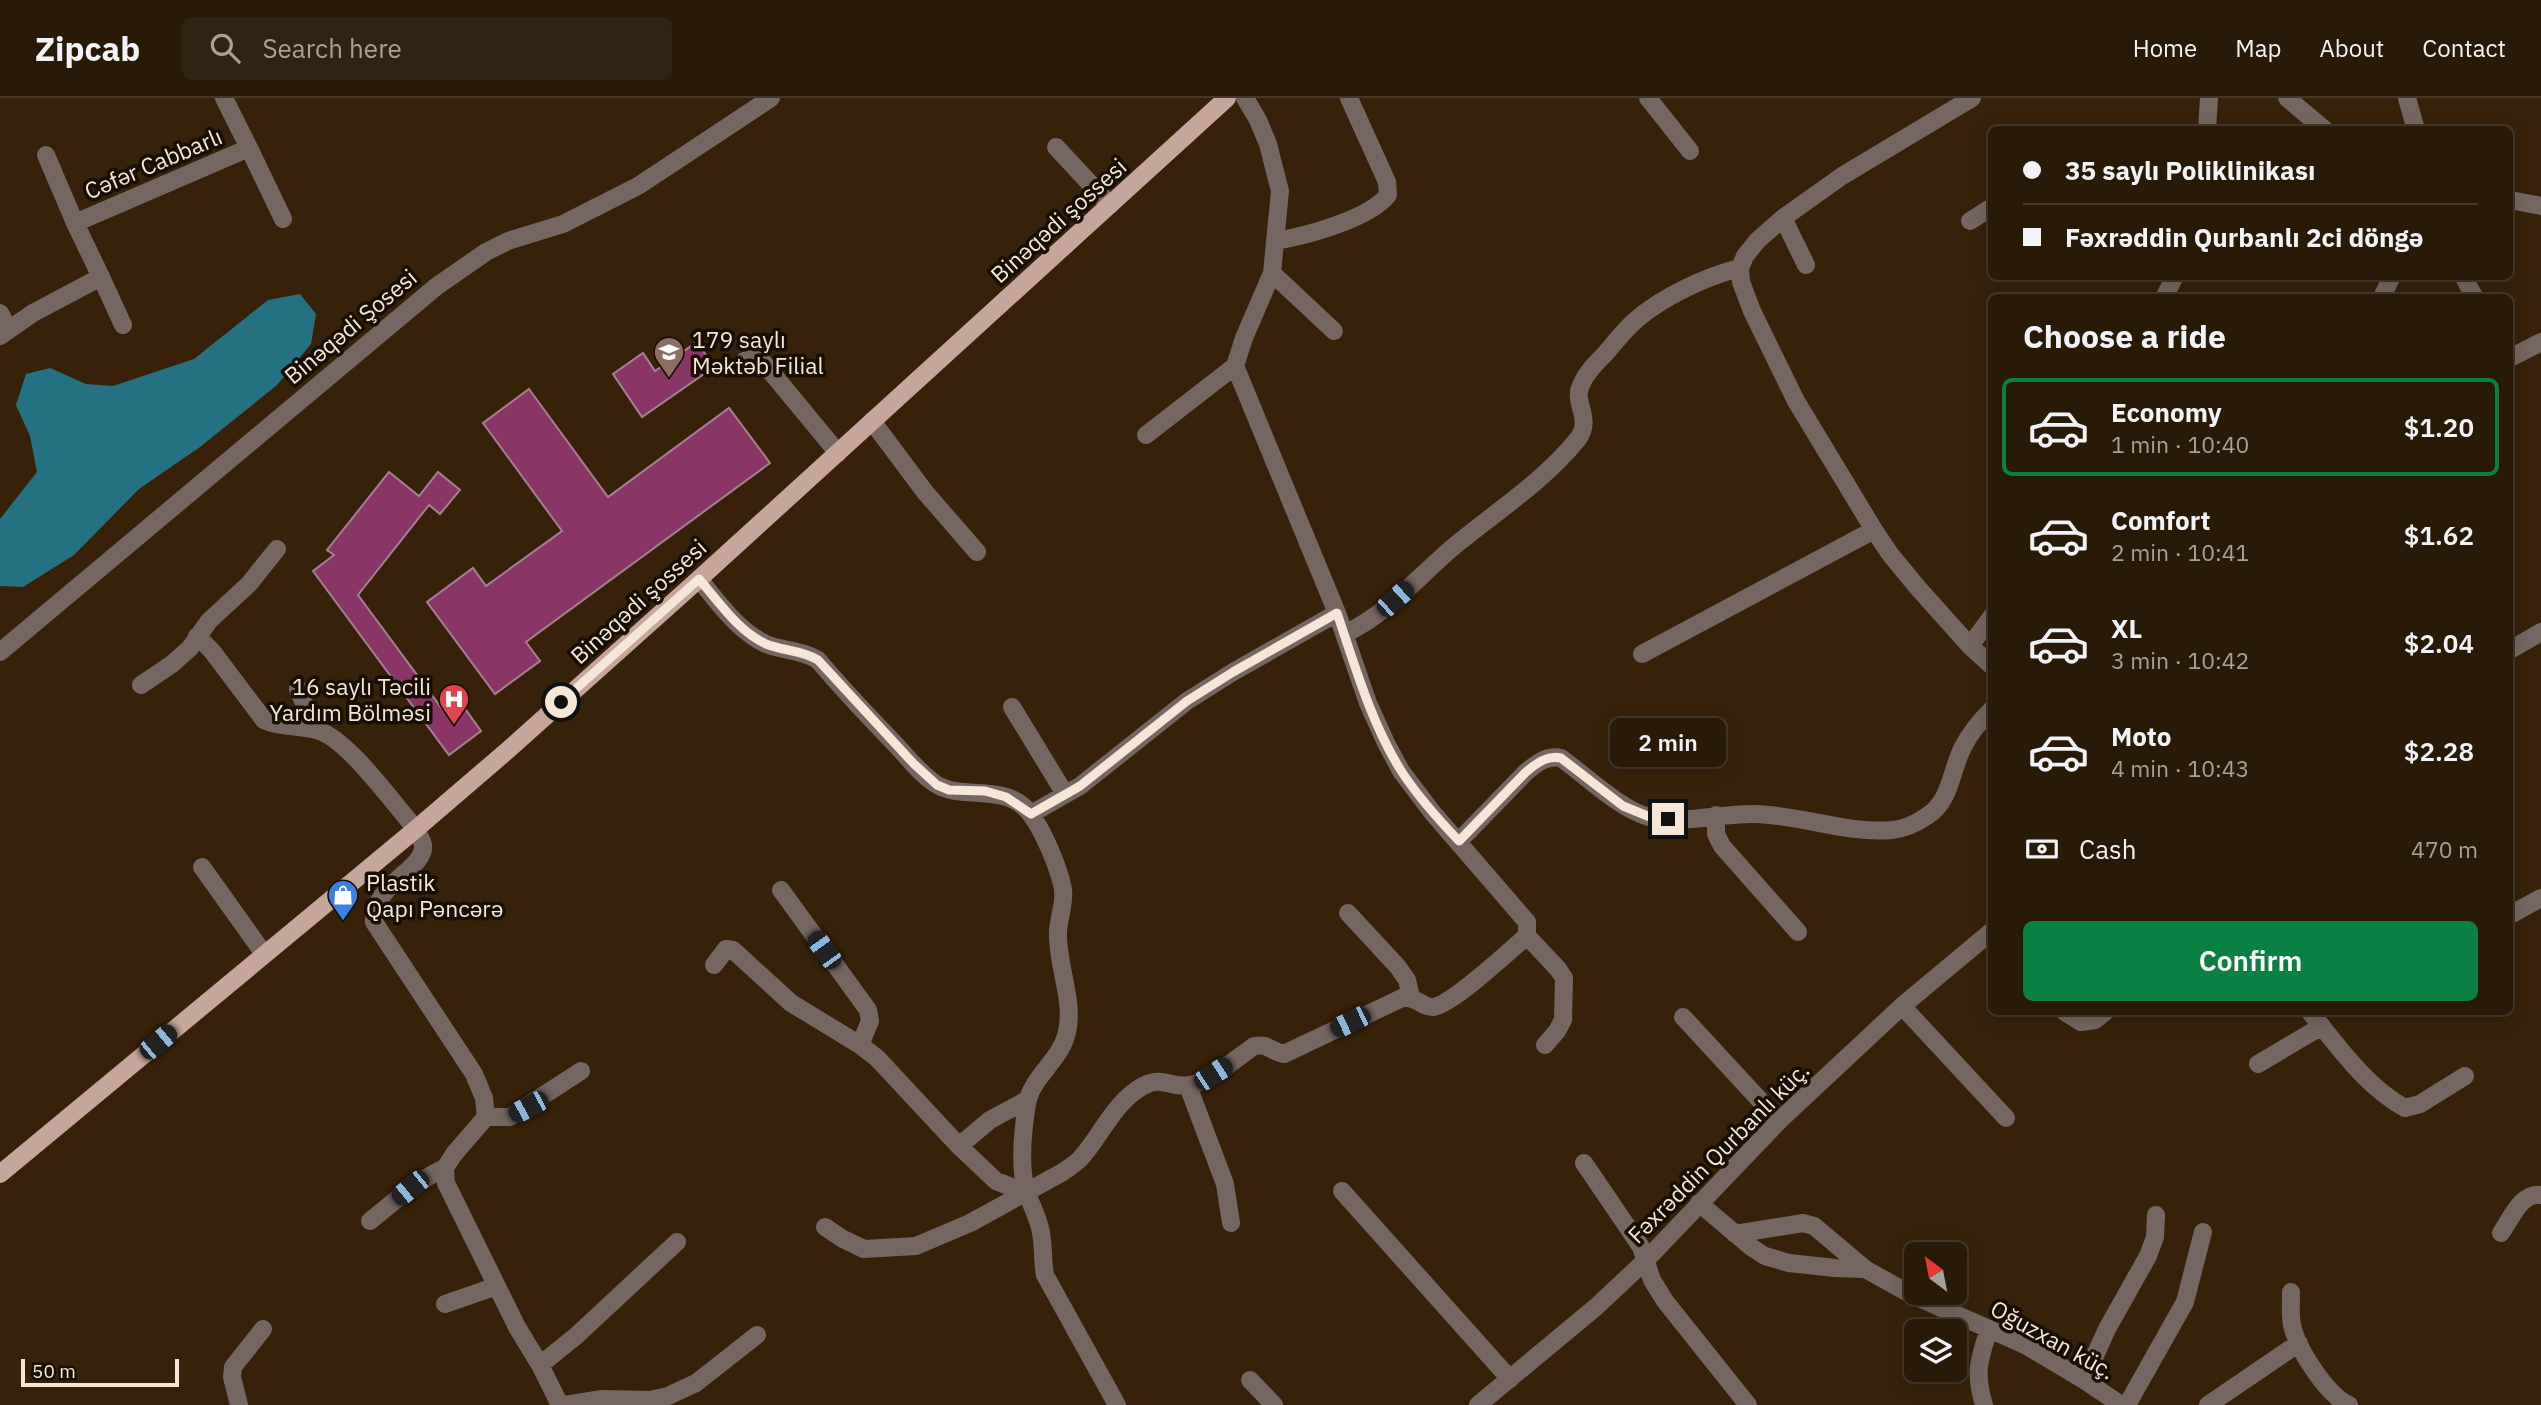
<!DOCTYPE html>
<meta charset="utf-8">
<style>
:root{--surface:#291a07;--page:#312311;--text:#f1f3f6;--muted:#a5a19b;--line:#453828;--accent:#0b8043}
body{margin:0;font-family:"IBM Plex Sans",sans-serif;background:var(--page);color:var(--text);height:100vh;display:flex;flex-direction:column;font-size:26px;white-space:nowrap}
*{box-sizing:border-box;margin:0}
p{font-size:23px;color:var(--muted)}
.icon{flex:none;width:38px;height:38px;fill:none;stroke:currentColor;stroke-width:2;stroke-linecap:round;stroke-linejoin:round}
.map{position:relative;flex:1;overflow:hidden}
.details{position:absolute;left:1988px;top:196px;width:525px;height:721px;display:flex;flex-direction:column;background:var(--surface);border-radius:10px;box-shadow:0 4px 18px #0003,0 0 0 2px var(--line)}
.details>*{flex:none}
.hud{position:absolute;left:1988px;top:28px;width:525px;height:154px;border-radius:10px;box-shadow:0 4px 18px #0003,0 0 0 2px var(--line);display:grid;align-content:center;height:154px;padding:0 35px;background:var(--surface)}
.needle{width:46px;rotate:328deg}
.tools{position:absolute;left:1904px;top:1144px;display:grid;gap:14px}
.tools a{display:grid;place-items:center;width:63px;height:63px;border-radius:10px;background:var(--surface);box-shadow:0 4px 18px #0003,0 0 0 2px var(--line);font-size:35px}
.scale{position:absolute;left:21px;bottom:18px;width:158px;box-sizing:border-box;padding-left:7px;border:4px solid #f5e6d8;border-top:0;font-size:19px;line-height:24px;white-space:nowrap;color:#f5e6d8;-webkit-text-stroke:5px #170e05;paint-order:stroke}
.end{position:absolute;width:32px;height:32px;margin:-16px;border:9px solid #f5e6d8;background:#111;box-shadow:0 0 0 4px #111}
.from{border-radius:50%}
.bubble{position:absolute;height:49px;border-radius:10px;background:var(--surface);box-shadow:0 4px 18px #0003,0 0 0 2px var(--line);font-size:23px;font-weight:600;line-height:49px;text-align:center}
.car{position:absolute;width:21px;height:42px;margin:-21px -10px;border-radius:9px;box-shadow:0 0 5px 2px #0007;background:linear-gradient(#222 24%,#8ab4d8 0 40%,#222 0 76%,#8ab4d8 0 86%,#222 0)}
.hud b{display:flex;align-items:center;gap:24px;height:66px;font-size:26px}
.hud b+b{border-top:2px solid var(--line)}
.hud i{width:18px;height:18px;background:var(--text)}
ul{padding:0;list-style:none}
li{display:flex;align-items:center;gap:21px;height:98px;margin:0 14px 10px;padding:0 21px;border:4px solid transparent;border-radius:10px}
li div{flex:1}
li b{display:block;font-size:26px}
li em{font-style:normal;font-weight:600}
li.active{border-color:var(--accent)}
li>.icon{width:63px;height:63px;stroke-width:1.5}
h2{padding:0 35px;font-size:32px;line-height:84px}
.pay{display:flex;align-items:center;gap:18px;height:77px;padding:0 35px;font-size:26px}
.pay p{margin-inline-start:auto}
.button{display:flex;gap:14px;margin-top:auto;padding:14px 35px}
.button a{flex:1;height:80px;border-radius:10px;background:var(--accent);color:#fff;font-size:28px;font-weight:600;line-height:80px;text-align:center}
header{display:flex;align-items:center;gap:42px;box-sizing:border-box;height:98px;padding:0 35px;background:var(--surface);border-bottom:2px solid var(--line)}
header strong{font-size:33px}
nav{display:flex;gap:38px;margin-inline-start:auto;font-size:24px}
.search{width:490px;height:63px;background:var(--page);display:flex;align-items:center;gap:18px;box-sizing:border-box;padding:0 24px;border-radius:10px;color:var(--muted);font-size:26px}
.map>svg:first-child{display:block}
</style>
<header>
<strong>Zipcab</strong>
<div class="search"><svg class="icon" aria-label="search" viewBox="0 0 24 24"><circle cx="10" cy="10" r="6"/><path d="M15 15l6 6"/></svg>Search here</div>
<nav><a>Home</a><a>Map</a><a>About</a><a>Contact</a></nav>
</header>
<div class="map">
<svg width="2541" height="1307" viewBox="0 0 2541 1307">
<rect width="100%" height="100%" fill="#372209"/>
<path fill="#247181" d="M300 196 316 216 311 246 277 287 200 349 139 391 74 457 23 489 0 488V421L37 374 30 338 16 307 26 276 50 270 86 286 113 288 194 261 268 202Z"/>
<path fill="#893566" stroke="#a48192" stroke-width="2" d="M697 244 714 269 642 319 613 276 643 255 655 273Z
M529 291 608 399 729 310 770 365 526 544 540 563 495 596 427 504 473 470 486 488 562 433 483 325Z
M389 374 419 398 438 374 460 392 440 416 429 407 358 497 443 612 458 601 481 633 449 657 313 473 334 457 327 452Z"/>
<g fill="none" stroke-linecap="round" stroke-linejoin="round">
<path stroke="#766661" stroke-width="18" d="M1648 0 1690 53
M1972 0 1842 78 1783 120 1758 142 1745 158 1740 170 1741 184 1752 213 1796 303 1874 432 1890 456 1918 490 1970 548 1992 568
M2287 0 2325 32
M2407 0 2416 32
M2207 32 2209 0
M1056 49 1110 107
M249 50 283 121
M46 57 75 125
M2510 102 2541 108
M1783 120 1806 167
M1970 123 1992 109
M1275 143C1306 138 1369 121 1388 97L1387 84 1349 0
M1272 175 1334 233
M2463 178 2475 200
M101 179 123 227
M2382 199 2392 178
M2164 200 2175 178
M0 215 9 232
M0 238 33 215 101 179 75 125 249 50 224 0
M2510 260 2541 244
M744 263 752 261 762 263 838 355
M872 323 925 394 977 454
M1146 337 1235 268
M699 481C718 504 738 533 766 546 783 553 802 552 818 562 843 592 870 620 897 648 909 661 923 679 939 688 967 702 1009 684 1032 718 1044 735 1059 770 1063 791 1065 805 1059 818 1058 833 1056 866 1076 904 1066 938 1059 963 1031 980 1027 1006 1023 1031 1019 1071 1027 1095 1031 1107 1037 1117 1040 1130 1044 1145 1042 1161 1045 1177L1117 1307
M1344 536C1386 517 1417 480 1452 450 1494 415 1542 385 1577 342 1594 321 1572 305 1581 287 1586 275 1595 266 1604 257 1614 246 1624 232 1636 222 1662 199 1707 178 1740 170
M197 538 212 553 264 622C283 631 304 626 322 634 351 646 394 706 416 731 418 736 422 742 423 747 426 771 372 786 374 824L474 976 484 1000 486 1019 454 1056 445 1070 446 1085 517 1229 540 1267 560 1307
M1970 548 1992 518
M2510 552 2541 534
M0 554 437 188 486 154 508 143 563 126 638 88 771 0
M1642 556 1874 432
M141 587 172 566 190 550 209 523 249 486 277 451
M298 591 315 631
M1012 609 1065 696
M1031 716 1080 688 1187 603 1233 574 1337 515
M1716 717V736L1722 748 1798 834
M1459 743 1526 674C1537 665 1547 657 1561 660 1586 678 1621 712 1649 719 1681 727 1722 715 1755 716 1802 717 1846 736 1892 732 1904 731 1917 725 1927 718 1951 703 1951 672 1963 649 1970 635 1981 622 1992 611
M202 769 264 856
M781 792 868 912 870 923 860 947
M1348 815 1398 869 1407 882 1411 899
M2510 817 2541 800
M1527 838 1558 871 1564 880 1563 922 1557 933 1545 947
M714 867 726 851 733 852 791 905 860 947 877 960 959 1048 996 1083 1027 1095
M1902 908 2006 1020
M2065 914 2081 924 2095 922 2105 914
M2310 914C2338 948 2365 988 2405 1010L2420 1006 2465 978
M1683 919 1779 1023
M2258 966 2322 928
M1188 988 1225 1086 1231 1125
M486 1019H510L581 973
M959 1048 990 1022 1027 1002
M1584 1065 1641 1149 1652 1182 1665 1203 1748 1307
M1342 1093 1510 1281
M1699 1105 1751 1149 1765 1158 1789 1165 1835 1170 1865 1171 1910 1196 2025 1247 2084 1282 2121 1307
M370 1123C394 1104 416 1083 445 1070
M825 1129 843 1141 864 1151 916 1148 970 1125 1063 1074C1068 1070 1075 1066 1080 1061 1101 1038 1114 1004 1143 988 1163 977 1172 991 1190 987 1210 983 1237 960 1254 948 1268 945 1272 954 1284 956L1402 900C1417 898 1422 910 1433 909 1452 907 1509 853 1527 838V824L1432 714 1401 673 1386 645 1368 605 1337 515 1235 268 1244 240 1272 175 1280 93 1268 46 1258 22 1245 0
M2501 1135C2511 1121 2521 1094 2541 1097
M1735 1136 1803 1125 1814 1128 1865 1171
M2291 1194C2291 1204 2290 1217 2292 1227 2297 1251 2327 1297 2349 1307
M445 1206 497 1188
M540 1267 576 1238 677 1144
M1250 1282 1274 1307
M2084 1282 2107 1231 2148 1158 2155 1139 2156 1117
M239 1307 232 1279 233 1269 263 1231
M565 1307 602 1301 650 1302 668 1298 696 1285 757 1237
M1478 1307 1596 1209 1645 1163 1779 1023 1902 908 1992 833
M1984 1307C1974 1273 1979 1263 1989 1231
M2127 1307 2185 1204 2203 1134
M2208 1307 2299 1245"/>
<path stroke="#c6a59a" stroke-width="18" d="M0 1076 416 731 508 652 699 481 1227 0"/>
</g>
<g fill="none" stroke-linecap="round" stroke-linejoin="round">
<path stroke="#f5e6d8" stroke-width="9" d="M561 604 699 481C719 504 738 533 766 546 783 553 802 552 818 562L914 666 937 687 949 692 985 693 1006 699 1031 716 1080 688 1187 603 1233 574 1337 515C1355 568 1371 624 1400 671 1417 698 1438 721 1459 743L1526 674C1537 665 1547 657 1561 660L1623 708 1650 719 1668 721"/>
</g>
<defs>
<g id="school-pin" transform="scale(1.575)"><path d="M0 17L-7.5 6A9.5 9.5 0 1 1 7.5 6Z" fill="#8d6e63" stroke="#170e05"/><path d="M0-5L7-2L0 1L-7-2ZM-4 1L0 2.5L4 1V4Q0 6-4 4Z" fill="#fff"/></g>
<g id="hospital-pin" transform="scale(1.575)"><path d="M0 17L-7.5 6A9.5 9.5 0 1 1 7.5 6Z" fill="#e0444e" stroke="#170e05"/><path d="M-5-5h3v3.5h4V-5h3V5h-3V1.5h-4V5h-3Z" fill="#fff"/></g>
<g id="shop-pin" transform="scale(1.575)"><path d="M0 17L-7.5 6A9.5 9.5 0 1 1 7.5 6Z" fill="#3f7fe0" stroke="#170e05"/><path d="M-5-2.5h2.3a2.7 3.5 0 0 1 5.4 0H5L5.5 6h-11ZM-1.5-2.5h3a1.5 2.3 0 0 0-3 0Z" fill="#fff"/></g>
</defs>
<g fill-rule="evenodd">
<use href="#school-pin" x="669" y="254"/>
<use href="#hospital-pin" x="454" y="601"/>
<use href="#shop-pin" x="343" y="797"/>
</g>
<g text-anchor="middle" dominant-baseline="central" stroke-width="7" stroke-linejoin="round" paint-order="stroke">
<g font-size="23" fill="#f5e6d8" stroke="#170e05">
<text transform="translate(153 65) rotate(-23)">Cəfər Cabbarlı</text>
<text transform="translate(1058 122) rotate(-42)">Binəqədi şossesi</text>
<text transform="translate(350 228) rotate(-40)">Binəqədi Şosesi</text>
<text transform="translate(638 503) rotate(-42)">Binəqədi şossesi</text>
<text transform="translate(1718 1054) rotate(-45)">Fəxrəddin Qurbanlı küç.</text>
<text transform="translate(2053 1241) rotate(29)">Oğuzxan küç.</text>
</g>
<g font-size="23" fill="#f5e6d8" stroke="#170e05" text-anchor="start">
<text x="692" y="241">179 saylı<tspan x="692" dy="26">Məktəb Filial</tspan></text>
<text x="431" y="588" text-anchor="end">16 saylı Təcili<tspan x="431" dy="26">Yardım Bölməsi</tspan></text>
<text x="366" y="784">Plastik<tspan x="366" dy="26">Qapı Pəncərə</tspan></text>
</g>
</g>
</svg>
<div class="tools">
<a><svg class="needle" viewBox="-14 -14 28 28"><path d="M0-13l5 13h-10z" fill="#e53935"/><path d="M0 13l5-13h-10z" fill="#a5a19b"/></svg></a>
<a><svg class="icon" aria-label="layers" viewBox="0 0 24 24"><path d="M12 4l9 5-9 5-9-5zM3 14l9 5 9-5"/></svg></a>
</div>
<div class="scale">50 m</div>
<i class="end from" style="left:561px;top:604px"></i>
<i class="end" style="left:1668px;top:721px"></i>
<div class="bubble" style="left:1610px;top:620px;width:116px">2 min</div>
<i class="car" style="left:1395px;top:501px;rotate:48deg"></i>
<i class="car" style="left:824px;top:852px;rotate:324deg"></i>
<i class="car" style="left:1350px;top:924px;rotate:244deg"></i>
<i class="car" style="left:158px;top:944px;rotate:50deg"></i>
<i class="car" style="left:1213px;top:976px;rotate:57deg"></i>
<i class="car" style="left:528px;top:1009px;rotate:242deg"></i>
<i class="car" style="left:410px;top:1090px;rotate:231deg"></i>
<div class="hud">
<b><i class="from"></i>35 saylı Poliklinikası</b>
<b><i></i>Fəxrəddin Qurbanlı 2ci döngə</b>
</div>
<section class="details">
<h2>Choose a ride</h2>
<ul>
<li class="active"><svg class="icon" aria-label="car" viewBox="0 0 24 24"><path d="M5 17H2v-5l4-1 3-4h7l3 4 3 1v5h-3M9 17h6M6 11h13"/><circle cx="7" cy="17" r="2"/><circle cx="17" cy="17" r="2"/></svg><div><b>Economy</b><p>1 min · 10:40</p></div><em>$1.20</em></li>
<li><svg class="icon" aria-label="car" viewBox="0 0 24 24"><path d="M5 17H2v-5l4-1 3-4h7l3 4 3 1v5h-3M9 17h6M6 11h13"/><circle cx="7" cy="17" r="2"/><circle cx="17" cy="17" r="2"/></svg><div><b>Comfort</b><p>2 min · 10:41</p></div><em>$1.62</em></li>
<li><svg class="icon" aria-label="car" viewBox="0 0 24 24"><path d="M5 17H2v-5l4-1 3-4h7l3 4 3 1v5h-3M9 17h6M6 11h13"/><circle cx="7" cy="17" r="2"/><circle cx="17" cy="17" r="2"/></svg><div><b>XL</b><p>3 min · 10:42</p></div><em>$2.04</em></li>
<li><svg class="icon" aria-label="car" viewBox="0 0 24 24"><path d="M5 17H2v-5l4-1 3-4h7l3 4 3 1v5h-3M9 17h6M6 11h13"/><circle cx="7" cy="17" r="2"/><circle cx="17" cy="17" r="2"/></svg><div><b>Moto</b><p>4 min · 10:43</p></div><em>$2.28</em></li>
</ul>
<div class="pay"><svg class="icon" aria-label="cash" viewBox="0 0 24 24"><path d="M3 7h18v10H3z"/><circle cx="12" cy="12" r="2"/></svg>Cash<p>470 m</p></div>
<div class="button"><a>Confirm</a></div>
</section>
</div>
